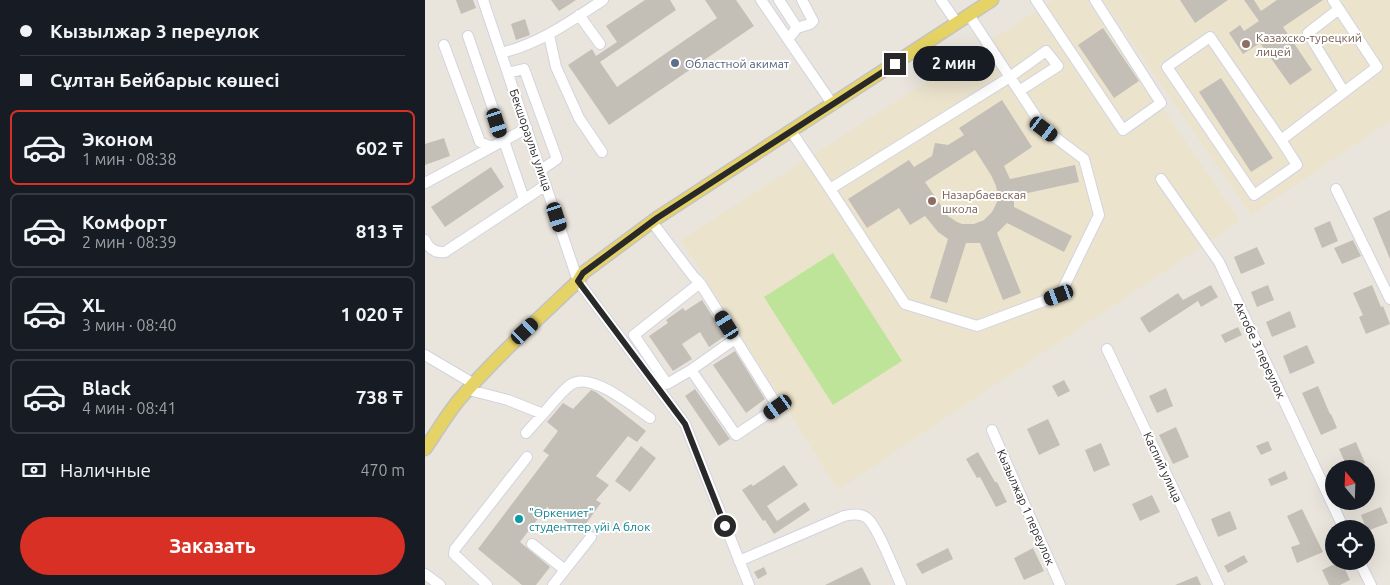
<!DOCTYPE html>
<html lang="ru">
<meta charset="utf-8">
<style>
:root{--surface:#171b24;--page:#242831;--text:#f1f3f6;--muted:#9ea1a6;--line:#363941;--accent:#d93025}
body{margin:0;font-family:Ubuntu,sans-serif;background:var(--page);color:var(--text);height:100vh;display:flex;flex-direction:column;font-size:19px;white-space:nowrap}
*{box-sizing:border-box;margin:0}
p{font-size:16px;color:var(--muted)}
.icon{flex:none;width:28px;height:28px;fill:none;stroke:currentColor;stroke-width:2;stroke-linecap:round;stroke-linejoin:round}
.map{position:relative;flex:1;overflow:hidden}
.details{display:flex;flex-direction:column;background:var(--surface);width:425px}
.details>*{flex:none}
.guide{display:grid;align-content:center;height:110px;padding:0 20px;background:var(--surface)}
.needle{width:32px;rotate:341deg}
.buttons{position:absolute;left:900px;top:460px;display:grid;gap:10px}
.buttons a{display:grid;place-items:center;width:50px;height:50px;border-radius:50%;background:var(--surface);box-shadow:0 5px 20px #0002;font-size:25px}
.end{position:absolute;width:22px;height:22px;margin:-11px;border:6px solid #292929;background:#fff;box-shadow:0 0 0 2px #fff}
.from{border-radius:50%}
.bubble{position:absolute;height:35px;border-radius:18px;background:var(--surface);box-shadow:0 5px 20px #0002;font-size:16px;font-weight:700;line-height:35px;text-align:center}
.car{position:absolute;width:15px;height:30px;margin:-15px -8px;border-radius:6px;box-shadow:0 0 4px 1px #0007;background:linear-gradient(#222 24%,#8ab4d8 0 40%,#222 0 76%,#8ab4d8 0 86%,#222 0)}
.guide b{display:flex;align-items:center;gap:18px;height:48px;font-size:19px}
.guide b+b{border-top:1px solid var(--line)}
.guide i{width:12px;height:12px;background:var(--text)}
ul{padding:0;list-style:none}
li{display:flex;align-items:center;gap:15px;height:75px;margin:0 10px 8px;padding:0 10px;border:2px solid var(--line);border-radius:8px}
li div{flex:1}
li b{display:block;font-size:19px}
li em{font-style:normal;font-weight:700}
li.current{border-color:var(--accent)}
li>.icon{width:45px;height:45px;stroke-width:1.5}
.pay{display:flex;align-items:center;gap:12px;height:55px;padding:0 20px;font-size:19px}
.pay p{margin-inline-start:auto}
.action{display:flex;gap:10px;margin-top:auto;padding:10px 20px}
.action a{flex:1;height:58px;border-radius:30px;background:var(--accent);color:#fff;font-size:20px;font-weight:700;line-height:58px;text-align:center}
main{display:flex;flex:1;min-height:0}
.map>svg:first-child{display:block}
</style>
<main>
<section class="details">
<div class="guide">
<b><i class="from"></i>Кызылжар 3 переулок</b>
<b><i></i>Сұлтан Бейбарыс көшесі</b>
</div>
<ul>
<li class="current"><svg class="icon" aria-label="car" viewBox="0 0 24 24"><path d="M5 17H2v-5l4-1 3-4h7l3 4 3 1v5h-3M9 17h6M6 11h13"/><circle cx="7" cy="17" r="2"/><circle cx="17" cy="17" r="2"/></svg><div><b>Эконом</b><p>1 мин · 08:38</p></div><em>602 ₸</em></li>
<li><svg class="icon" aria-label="car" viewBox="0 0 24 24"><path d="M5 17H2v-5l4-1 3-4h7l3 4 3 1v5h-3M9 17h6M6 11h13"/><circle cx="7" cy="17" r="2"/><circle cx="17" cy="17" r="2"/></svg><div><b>Комфорт</b><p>2 мин · 08:39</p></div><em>813 ₸</em></li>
<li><svg class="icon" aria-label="car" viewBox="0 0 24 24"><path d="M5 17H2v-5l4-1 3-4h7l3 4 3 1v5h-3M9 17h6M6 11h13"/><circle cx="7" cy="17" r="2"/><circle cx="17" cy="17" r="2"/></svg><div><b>XL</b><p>3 мин · 08:40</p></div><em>1 020 ₸</em></li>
<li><svg class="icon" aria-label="car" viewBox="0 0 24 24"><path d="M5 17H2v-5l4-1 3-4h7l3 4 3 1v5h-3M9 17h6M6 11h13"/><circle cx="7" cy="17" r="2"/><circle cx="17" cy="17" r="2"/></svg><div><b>Black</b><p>4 мин · 08:41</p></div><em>738 ₸</em></li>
</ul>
<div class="pay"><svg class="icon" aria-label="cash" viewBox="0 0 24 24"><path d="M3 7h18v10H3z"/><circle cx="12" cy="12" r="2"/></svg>Наличные<p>470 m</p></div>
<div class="action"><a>Заказать</a></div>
</section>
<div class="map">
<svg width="965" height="585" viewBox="0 0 965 585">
<rect width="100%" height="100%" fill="#eae5dc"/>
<path fill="#ebe3cc" d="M628 0H664L815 221 413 490 256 240Z
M678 0H965V121L826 215Z"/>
<path fill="#bde498" d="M408 253 477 361 408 405 339 297Z"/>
<path fill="#c3bfb7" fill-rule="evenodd" d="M31 0H48L51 8 36 14Z
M126 0H151L134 11Z
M220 0H245L251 10 175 62 192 87 292 18 280 0H311L329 26 184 125 143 65 167 49 171 56 192 42 181 26Z
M755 0H803L770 23Z
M819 0H829L836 11 852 0H898L858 27 887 70 865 85 835 43 818 54 804 33 815 25 819 31 834 21Z
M100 19 105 35 91 40 86 24Z
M678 28 714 81 689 98 653 45Z
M796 78 848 158 826 172 774 92Z
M577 100 607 147 579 166 585 179 650 165 654 182 589 196V207L647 236 639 252 582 223 572 233 596 293 578 300 555 243H541L522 303 505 298 523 239 513 232 500 216 485 225 474 208 442 228 423 199 484 160 489 167 507 156 510 143 523 145 539 135 534 128ZM550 150 566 175 571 186 573 197 572 202 567 212 559 220 549 224H537L532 222 523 216 500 182Z
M19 138 25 156 0 165V144Z
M66 167 79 187 20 227 6 207Z
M965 210V259L948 218Z
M905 221 913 241 897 248 889 228Z
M928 240 936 256 917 264 909 248Z
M832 247 840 264 816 274 809 257Z
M786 285 793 297 776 307 773 301 724 333 715 318 753 293 758 300Z
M843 285 849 300 832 307 826 292Z
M947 285 956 307 958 306 965 324 941 334 934 317 938 315 928 293Z
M277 300 300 336 284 347 275 332 257 344 267 359 248 371 224 336 243 323 241 320 258 308 260 311Z
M865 311 871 327 847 337 841 322Z
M813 327 817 335 800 343 796 335Z
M882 345 890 363 865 374 858 356Z
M310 351 340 399 321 413 288 365Z
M639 380 645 391 633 397 627 386Z
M893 386 905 414H906L912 428 896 435 877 393Z
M741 388 748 406 732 413 724 396Z
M270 389 305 439 294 446 260 396Z
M166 390 171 392 221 431 212 442 203 436 171 476 184 485 171 500 176 503 155 532 122 507 95 542 125 567 111 585H97L53 549 124 455 118 451 133 431 122 422 138 403 148 409Z
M623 419 635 445 614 455 602 429Z
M751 427 764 457 748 464 734 435Z
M843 441 847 450 836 455 831 446Z
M931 442 940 463 927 469H923L914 449Z
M676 443 685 465 669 472 660 450Z
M216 446 231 458 205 492 190 481Z
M553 452 570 482H572L582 502 571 507 555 477 552 478 541 459Z
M359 465 373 485 342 506 352 521 380 502 385 510 349 534 340 520 338 521 317 490 326 484 328 486Z
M860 471 863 479 846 486 843 479Z
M727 495 735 512 715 521 707 504Z
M956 507 963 523 942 531 936 515Z
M877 509 898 552 872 563 866 547 875 544 862 516Z
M805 511 812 529 793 537 786 519Z
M523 548 528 559 497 574 491 564Z
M608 548 619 571 599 580 589 558Z
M819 555 823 562 803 573 799 566Z
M916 561 925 580 915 585H904L897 570Z
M339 567 342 574 333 579 329 572Z
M437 567 446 585H400Z
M772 576 776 585H750Z"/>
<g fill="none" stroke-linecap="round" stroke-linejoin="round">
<g stroke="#d1d3e1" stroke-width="12">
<path id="minor" d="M58 0 153 281 260 424 324 585
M336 0 408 105
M354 0 372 28 363 39
M516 0 532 23
M611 0 698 130 736 103 670 0
M914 9 883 33 919 92
M154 15 175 44
M544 15 619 129 659 159 674 215 635 295 552 326 480 304 405 189 585 77 621 51 633 66 594 91
M372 28 385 24 388 21 377 0
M124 35 131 67 154 118 177 152
M43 36 99 199
M785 37 856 140 872 165 829 195 742 67Z
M19 45 55 142 67 147
M76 53C114 44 146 21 178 0
M83 73 99 69 132 159 116 170
M366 131 405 189
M856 140 952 67 908 0
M736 179 794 262 919 529
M0 183 102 128
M911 189 965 299
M227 222 268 276 275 283 353 407 311 435 266 370 242 384 209 335 275 283
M0 240C4 249 11 253 20 252L121 185
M682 349 794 585
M0 355 49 384
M266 370 310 339
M44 390 83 400 118 414C126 405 135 393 145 385 165 370 208 407 225 418
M567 430 635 585
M101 433 118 414
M107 544 140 570
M314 561 419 516C427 514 436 513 442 518 453 527 469 570 476 585
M934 561 946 585
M0 574 15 585
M62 585 29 554 30 549 102 457
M128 585 166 537"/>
</g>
<g stroke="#c3c3c3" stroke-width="15">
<path id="major" d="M0 449C11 433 21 416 33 401 70 358 112 320 153 281L158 273 232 218 567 0"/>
</g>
<use href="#minor" stroke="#fff" stroke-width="10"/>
<use href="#major" stroke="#e6d365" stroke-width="12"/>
</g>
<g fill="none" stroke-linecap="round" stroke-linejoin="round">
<path stroke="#292929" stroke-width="6" d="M300 526 260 424 153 281 158 273 232 218 470 64"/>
</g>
<g fill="#8d6e63" stroke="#fff" stroke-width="2">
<circle cx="821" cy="44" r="5"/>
<circle cx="507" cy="201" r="5"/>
</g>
<circle fill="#5c6f8a" stroke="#fff" stroke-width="2" cx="250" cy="63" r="5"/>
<circle fill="#0f9aa8" stroke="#fff" stroke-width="2" cx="94" cy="519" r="5"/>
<g text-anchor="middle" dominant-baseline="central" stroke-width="4" stroke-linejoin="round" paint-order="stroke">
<g font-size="12" fill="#785e54" stroke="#fff" text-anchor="start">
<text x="831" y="37">Казахско-турецкий<tspan x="831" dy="14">лицей</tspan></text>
<text x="517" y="194">Назарбаевская<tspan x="517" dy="14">школа</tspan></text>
</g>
<g font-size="12" fill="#4e5e75" stroke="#fff" text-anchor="start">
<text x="260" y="63">Областной акимат</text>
</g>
<g font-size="12" fill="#292929" stroke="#fff">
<text transform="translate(106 140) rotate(71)">Бекшораулы улица</text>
<text transform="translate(835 350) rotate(65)">Актобе 3 переулок</text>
<text transform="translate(738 467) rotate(65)">Каспий улица</text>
<text transform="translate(601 507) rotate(66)">Кызылжар 1 переулок</text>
</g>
<g font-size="12" fill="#0d838f" stroke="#fff" text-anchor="start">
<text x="104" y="512">"Өркениет"<tspan x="104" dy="14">студенттер үйі А блок</tspan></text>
</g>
</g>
</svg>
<div class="buttons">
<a><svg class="needle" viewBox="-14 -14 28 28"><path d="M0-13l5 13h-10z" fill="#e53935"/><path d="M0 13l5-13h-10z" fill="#9ea1a6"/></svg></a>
<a><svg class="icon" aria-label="locate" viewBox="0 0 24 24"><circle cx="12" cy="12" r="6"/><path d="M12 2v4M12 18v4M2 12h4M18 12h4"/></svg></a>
</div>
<i class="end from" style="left:300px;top:526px"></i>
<i class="end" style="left:470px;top:64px"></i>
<div class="bubble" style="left:488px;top:46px;width:82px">2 мин</div>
<i class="car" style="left:72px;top:123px;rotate:162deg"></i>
<i class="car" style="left:619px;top:129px;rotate:127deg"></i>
<i class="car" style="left:132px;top:217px;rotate:162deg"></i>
<i class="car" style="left:634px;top:295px;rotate:249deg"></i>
<i class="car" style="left:302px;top:325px;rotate:328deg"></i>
<i class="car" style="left:100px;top:331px;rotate:47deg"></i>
<i class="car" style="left:353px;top:407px;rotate:235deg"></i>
</div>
</main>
